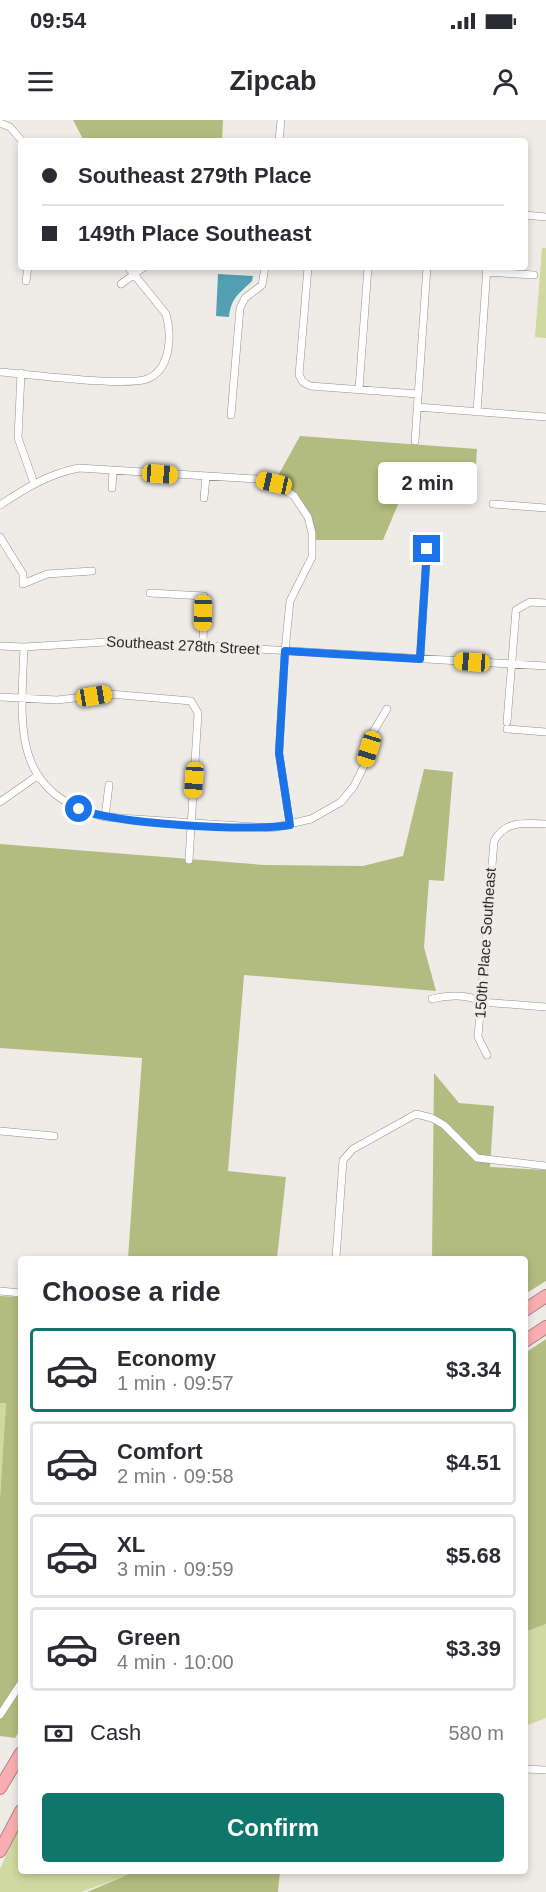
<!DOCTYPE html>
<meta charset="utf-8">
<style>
:root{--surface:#fff;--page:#f7f7f7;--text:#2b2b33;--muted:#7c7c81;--line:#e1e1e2;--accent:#0f766e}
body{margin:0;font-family:Helvetica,sans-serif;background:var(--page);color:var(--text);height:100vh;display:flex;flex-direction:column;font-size:22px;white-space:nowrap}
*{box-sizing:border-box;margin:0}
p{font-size:20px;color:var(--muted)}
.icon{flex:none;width:33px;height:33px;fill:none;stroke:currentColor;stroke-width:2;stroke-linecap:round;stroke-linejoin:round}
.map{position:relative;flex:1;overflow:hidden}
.drawer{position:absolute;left:18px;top:1136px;width:510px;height:618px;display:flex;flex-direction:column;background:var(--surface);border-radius:6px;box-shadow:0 3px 9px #0003}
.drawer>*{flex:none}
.hud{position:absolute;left:18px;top:18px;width:510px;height:132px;border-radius:6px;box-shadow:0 3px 9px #0003;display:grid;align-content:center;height:132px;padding:0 24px;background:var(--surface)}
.end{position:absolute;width:27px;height:27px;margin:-14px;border:8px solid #1a73e8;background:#fff;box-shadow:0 0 0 3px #fff}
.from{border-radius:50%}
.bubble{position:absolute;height:42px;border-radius:6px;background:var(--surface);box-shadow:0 3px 9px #0003;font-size:20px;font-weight:800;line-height:42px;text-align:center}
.car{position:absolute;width:18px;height:36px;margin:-18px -9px;border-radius:8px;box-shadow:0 0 4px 2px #0007;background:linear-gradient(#f5c518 24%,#345 0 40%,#f5c518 0 76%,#345 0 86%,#f5c518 0)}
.hud b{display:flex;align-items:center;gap:21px;height:57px;font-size:22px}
.hud b+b{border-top:2px solid var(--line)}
.hud i{width:15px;height:15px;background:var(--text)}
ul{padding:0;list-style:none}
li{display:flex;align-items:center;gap:18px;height:84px;margin:0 12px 9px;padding:0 12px;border:3px solid var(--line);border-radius:6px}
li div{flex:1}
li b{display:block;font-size:22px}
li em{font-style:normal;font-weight:800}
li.selected{border-color:var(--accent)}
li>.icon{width:54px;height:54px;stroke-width:1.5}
h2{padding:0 24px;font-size:27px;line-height:72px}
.pay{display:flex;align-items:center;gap:15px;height:66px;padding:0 24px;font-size:22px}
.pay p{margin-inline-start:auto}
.primary-button{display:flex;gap:12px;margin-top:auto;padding:12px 24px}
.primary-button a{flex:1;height:69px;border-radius:6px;background:var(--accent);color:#fff;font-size:24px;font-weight:800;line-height:69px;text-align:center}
.status{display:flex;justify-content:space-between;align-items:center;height:42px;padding:0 30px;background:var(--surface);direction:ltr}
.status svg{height:16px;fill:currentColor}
header{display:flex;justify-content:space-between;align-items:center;height:78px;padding:0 24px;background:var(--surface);font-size:27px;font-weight:800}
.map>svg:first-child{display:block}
</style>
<div class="status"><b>09:54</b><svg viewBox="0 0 49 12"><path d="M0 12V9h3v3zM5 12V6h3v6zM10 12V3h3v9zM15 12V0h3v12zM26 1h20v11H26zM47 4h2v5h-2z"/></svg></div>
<header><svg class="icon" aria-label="menu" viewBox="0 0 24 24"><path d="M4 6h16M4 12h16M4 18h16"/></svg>Zipcab<svg class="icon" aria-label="person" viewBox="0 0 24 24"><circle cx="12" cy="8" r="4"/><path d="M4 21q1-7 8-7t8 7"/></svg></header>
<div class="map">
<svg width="546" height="1772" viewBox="0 0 546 1772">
<rect width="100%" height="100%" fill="#efece8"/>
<path fill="#d0d9a0" d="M542 128H546V218L535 217Z
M0 1283H6L0 1379Z
M546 1504V1598L525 1606V1512Z
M21 1708V1750L139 1751 81 1772H0V1749L18 1710Z"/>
<path fill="#b3bc80" d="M73 0H223L222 21H84Z
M300 316 477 329 476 344H415L383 420H313L304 388 274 363Z
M424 649 453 652 444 761 429 760 424 827 436 871 244 855 228 1051 286 1057 277 1138H128L142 938 0 928V724L265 745 363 746 403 736Z
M434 953 459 983 494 986 490 1047 546 1050V1161L525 1174V1138H432Z
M0 1176 21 1177V1608L15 1618 0 1616V1379L6 1283H0Z
M546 1219V1504L525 1512V1233Z
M139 1750H280V1751L278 1772H87Z"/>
<path fill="#53a0b3" d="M218 154 253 156 252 161C240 173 231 177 229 197L216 196Z"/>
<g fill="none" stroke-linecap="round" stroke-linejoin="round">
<g stroke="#94918d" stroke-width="8">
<path id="minor" d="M0 3 10 7 22 21
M279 21 281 0
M525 95 546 97
M308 147 299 255 303 262 310 266 418 274
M486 152 534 155
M26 161 28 147
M121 164 144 147
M0 252C28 254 126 267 147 259 171 250 172 215 166 194L128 147
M21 253 18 318 34 363
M359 269 368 147
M417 287 546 297
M477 292 487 147
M231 295 240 188 245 178 262 165 265 147
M415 321 427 147
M112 368 113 351
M204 378 206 357
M493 384 546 388
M0 385C26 368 48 354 79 348L256 359 274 363 294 376 308 397 312 413V437L290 481 285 531 279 633 290 705
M0 417 23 454V464L47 454 92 451
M150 473 204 476 203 525
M0 526 24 527 123 521 546 546
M24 527C21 606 10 673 105 697L272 708 311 699 341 682 354 666 364 646 373 612 387 589
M420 539 427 429 424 417
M0 577 57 580 110 574 191 581 198 593 189 740
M507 602 516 490 530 482 546 483
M507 609 546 612
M0 682 37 656
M105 697 109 665
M432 879C447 875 468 874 481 882L546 887
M487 935 478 917 494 721C506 700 524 703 546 704
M0 1011 54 1016
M336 1138 343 1040 353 1029 416 994 432 998 444 1005 477 1038 546 1046
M0 1171 21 1173
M0 1595 21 1563
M525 1649 546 1650"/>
</g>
<g stroke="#b18081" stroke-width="14">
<path id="motorway" d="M525 1190 546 1176
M525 1221 546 1207
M0 1668 21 1633
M0 1731 21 1691"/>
</g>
<use href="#minor" stroke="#fff" stroke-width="7"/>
<use href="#motorway" stroke="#f9afb1" stroke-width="12"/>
</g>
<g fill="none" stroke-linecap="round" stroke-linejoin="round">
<path stroke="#1a73e8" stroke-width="8" d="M79 689C116 704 251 712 290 705L279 633 285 531 420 539 427 429"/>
</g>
<g text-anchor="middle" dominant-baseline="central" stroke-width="6" stroke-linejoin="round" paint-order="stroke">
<g font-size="15" fill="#2b2a29" stroke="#efece8">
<text transform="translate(183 525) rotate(3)">Southeast 278th Street</text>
<text transform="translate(485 823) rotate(-86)">150th Place Southeast</text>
</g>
</g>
</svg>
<i class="end from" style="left:79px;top:689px"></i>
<i class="end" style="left:427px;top:429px"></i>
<div class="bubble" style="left:378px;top:342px;width:99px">2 min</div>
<i class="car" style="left:160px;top:354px;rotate:94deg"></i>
<i class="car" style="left:274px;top:363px;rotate:283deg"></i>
<i class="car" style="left:203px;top:493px;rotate:181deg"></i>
<i class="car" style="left:472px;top:542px;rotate:274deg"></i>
<i class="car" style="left:94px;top:576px;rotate:81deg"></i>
<i class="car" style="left:369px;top:629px;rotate:197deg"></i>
<i class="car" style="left:194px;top:660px;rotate:184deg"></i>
<div class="hud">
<b><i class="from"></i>Southeast 279th Place</b>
<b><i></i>149th Place Southeast</b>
</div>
<section class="drawer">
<h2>Choose a ride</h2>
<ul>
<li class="selected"><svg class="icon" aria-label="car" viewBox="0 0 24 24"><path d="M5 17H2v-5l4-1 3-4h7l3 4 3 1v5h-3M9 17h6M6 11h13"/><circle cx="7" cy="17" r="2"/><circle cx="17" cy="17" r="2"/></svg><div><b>Economy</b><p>1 min · 09:57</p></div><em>$3.34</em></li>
<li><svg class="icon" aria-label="car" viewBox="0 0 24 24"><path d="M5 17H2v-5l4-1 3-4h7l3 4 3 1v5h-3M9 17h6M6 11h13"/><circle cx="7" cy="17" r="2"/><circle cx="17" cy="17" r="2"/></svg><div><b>Comfort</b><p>2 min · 09:58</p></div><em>$4.51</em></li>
<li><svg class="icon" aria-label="car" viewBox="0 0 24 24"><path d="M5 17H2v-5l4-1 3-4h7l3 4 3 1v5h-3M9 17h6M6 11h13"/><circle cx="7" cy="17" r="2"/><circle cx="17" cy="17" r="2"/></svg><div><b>XL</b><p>3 min · 09:59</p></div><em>$5.68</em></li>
<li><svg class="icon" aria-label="car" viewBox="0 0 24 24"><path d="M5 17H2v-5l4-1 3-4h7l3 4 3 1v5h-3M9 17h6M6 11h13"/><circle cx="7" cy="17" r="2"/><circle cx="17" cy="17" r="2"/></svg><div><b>Green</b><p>4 min · 10:00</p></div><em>$3.39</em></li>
</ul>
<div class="pay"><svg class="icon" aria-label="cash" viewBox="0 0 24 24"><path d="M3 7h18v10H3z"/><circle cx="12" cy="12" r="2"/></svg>Cash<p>580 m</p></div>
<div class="primary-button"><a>Confirm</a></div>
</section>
</div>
